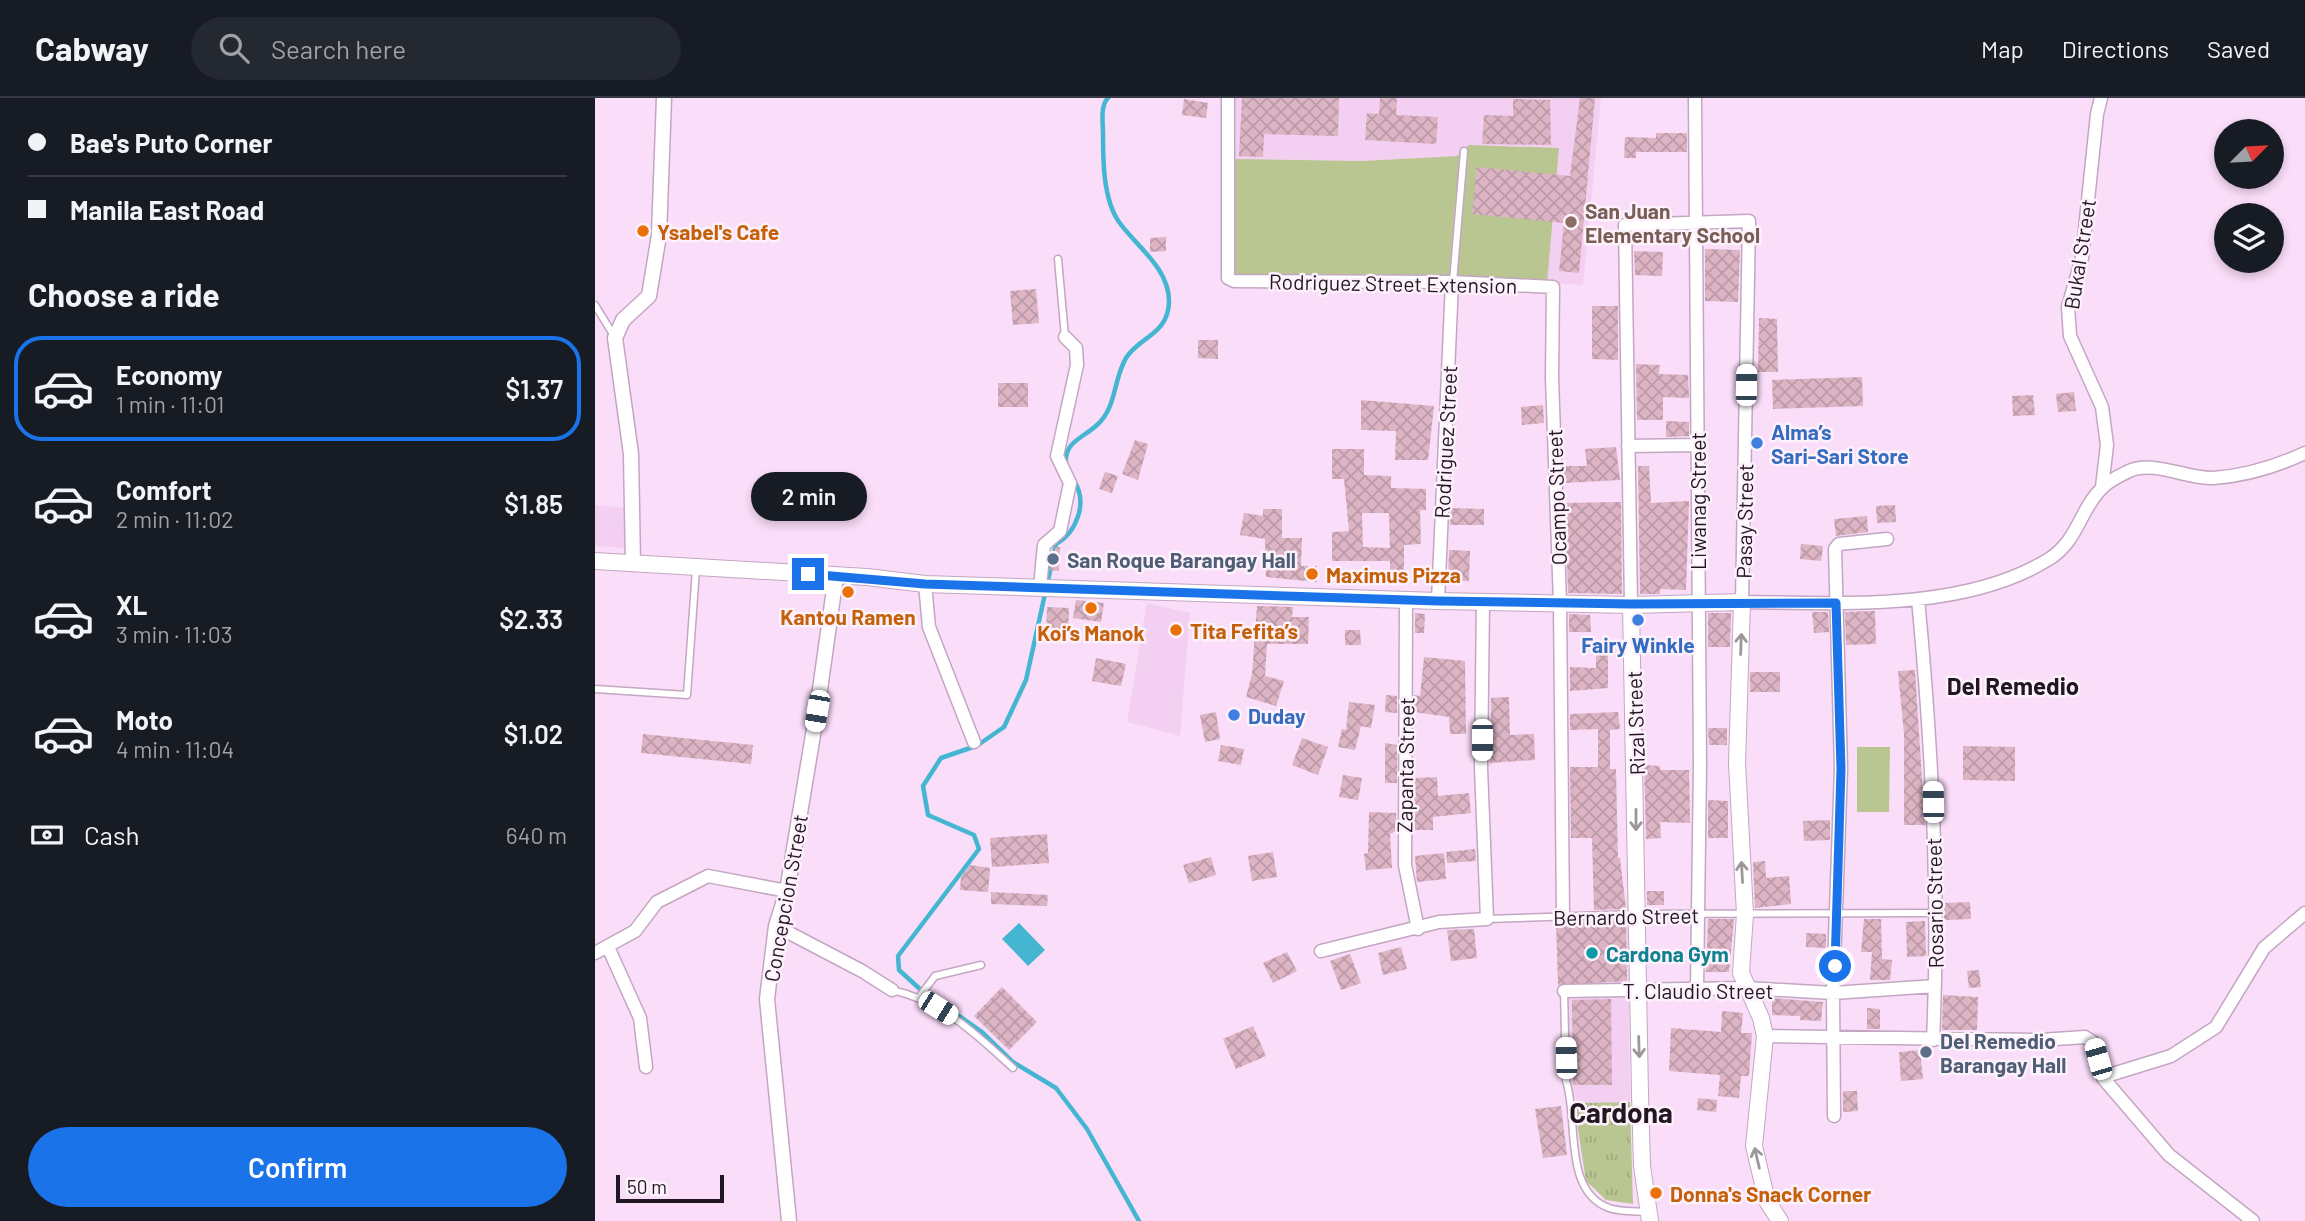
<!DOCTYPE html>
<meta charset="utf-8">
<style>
:root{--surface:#171b24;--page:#242831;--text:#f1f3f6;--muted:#9ea1a6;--line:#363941;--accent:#1a73e8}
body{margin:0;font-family:Barlow,sans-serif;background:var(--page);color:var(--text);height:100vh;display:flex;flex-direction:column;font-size:26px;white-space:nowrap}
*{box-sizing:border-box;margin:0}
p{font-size:23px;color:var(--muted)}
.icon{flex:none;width:38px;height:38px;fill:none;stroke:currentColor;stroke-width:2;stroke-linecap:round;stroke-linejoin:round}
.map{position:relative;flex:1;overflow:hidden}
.sheet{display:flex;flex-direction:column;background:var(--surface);width:595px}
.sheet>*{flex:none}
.top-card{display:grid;align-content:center;height:154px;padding:0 28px;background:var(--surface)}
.needle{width:46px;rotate:66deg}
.tools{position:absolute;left:1619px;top:21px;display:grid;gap:14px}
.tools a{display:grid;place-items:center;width:70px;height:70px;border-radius:50%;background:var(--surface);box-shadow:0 4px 10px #0003;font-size:35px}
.scale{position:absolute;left:21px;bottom:18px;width:108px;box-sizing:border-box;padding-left:7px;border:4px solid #211721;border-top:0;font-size:19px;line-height:24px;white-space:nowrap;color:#211721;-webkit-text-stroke:5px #fdf1fc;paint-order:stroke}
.end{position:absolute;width:32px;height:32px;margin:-16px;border:9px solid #1a73e8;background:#fff;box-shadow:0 0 0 4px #fff}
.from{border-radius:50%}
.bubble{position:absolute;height:49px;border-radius:24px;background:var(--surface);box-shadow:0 4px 10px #0003;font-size:23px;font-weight:600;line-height:49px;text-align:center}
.car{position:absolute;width:21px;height:42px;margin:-21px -10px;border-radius:9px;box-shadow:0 0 5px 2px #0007;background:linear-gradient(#fff 24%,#345 0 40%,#fff 0 76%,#345 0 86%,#fff 0)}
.top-card b{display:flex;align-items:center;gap:24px;height:66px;font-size:26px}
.top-card b+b{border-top:2px solid var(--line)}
.top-card i{width:18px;height:18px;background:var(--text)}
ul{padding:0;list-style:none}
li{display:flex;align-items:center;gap:21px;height:105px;margin:0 14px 10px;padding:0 14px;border:4px solid transparent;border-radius:28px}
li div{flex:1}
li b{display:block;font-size:26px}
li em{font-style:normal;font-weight:600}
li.active{border-color:var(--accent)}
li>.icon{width:63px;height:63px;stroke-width:1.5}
h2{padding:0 28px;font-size:32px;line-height:84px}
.pay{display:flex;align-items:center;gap:18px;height:77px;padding:0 28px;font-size:26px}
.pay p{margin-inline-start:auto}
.action{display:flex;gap:14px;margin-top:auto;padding:14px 28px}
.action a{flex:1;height:80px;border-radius:42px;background:var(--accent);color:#fff;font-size:28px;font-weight:600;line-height:80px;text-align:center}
header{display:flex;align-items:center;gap:42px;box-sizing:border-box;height:98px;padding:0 35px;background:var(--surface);border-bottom:2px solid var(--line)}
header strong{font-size:33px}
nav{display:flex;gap:38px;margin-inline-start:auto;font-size:24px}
.search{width:490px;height:63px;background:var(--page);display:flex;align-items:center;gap:18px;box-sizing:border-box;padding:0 24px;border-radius:38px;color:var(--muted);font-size:26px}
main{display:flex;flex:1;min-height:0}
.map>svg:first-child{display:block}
</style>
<header>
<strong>Cabway</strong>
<div class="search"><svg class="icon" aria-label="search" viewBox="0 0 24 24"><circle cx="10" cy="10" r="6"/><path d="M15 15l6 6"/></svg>Search here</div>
<nav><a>Map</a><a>Directions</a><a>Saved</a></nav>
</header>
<main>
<section class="sheet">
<div class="top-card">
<b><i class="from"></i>Bae's Puto Corner</b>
<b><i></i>Manila East Road</b>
</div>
<h2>Choose a ride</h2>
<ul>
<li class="active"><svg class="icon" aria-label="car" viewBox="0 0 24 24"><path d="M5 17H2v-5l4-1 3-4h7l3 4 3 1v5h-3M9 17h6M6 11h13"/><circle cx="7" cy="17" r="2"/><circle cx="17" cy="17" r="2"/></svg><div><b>Economy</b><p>1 min · 11:01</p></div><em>$1.37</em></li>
<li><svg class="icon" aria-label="car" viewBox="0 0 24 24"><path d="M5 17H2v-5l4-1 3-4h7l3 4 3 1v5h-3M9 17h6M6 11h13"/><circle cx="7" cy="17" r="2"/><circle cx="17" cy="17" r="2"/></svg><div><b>Comfort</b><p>2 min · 11:02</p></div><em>$1.85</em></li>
<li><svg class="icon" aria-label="car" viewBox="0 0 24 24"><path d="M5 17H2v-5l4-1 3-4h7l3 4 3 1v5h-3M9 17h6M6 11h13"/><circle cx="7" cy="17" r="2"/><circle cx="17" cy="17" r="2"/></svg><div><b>XL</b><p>3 min · 11:03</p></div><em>$2.33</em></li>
<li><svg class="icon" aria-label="car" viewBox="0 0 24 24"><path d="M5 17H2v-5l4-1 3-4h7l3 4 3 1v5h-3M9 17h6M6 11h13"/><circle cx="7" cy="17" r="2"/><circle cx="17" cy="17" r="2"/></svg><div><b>Moto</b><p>4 min · 11:04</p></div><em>$1.02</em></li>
</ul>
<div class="pay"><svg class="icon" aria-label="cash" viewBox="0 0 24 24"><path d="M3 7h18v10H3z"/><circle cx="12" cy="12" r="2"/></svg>Cash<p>640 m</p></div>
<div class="action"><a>Confirm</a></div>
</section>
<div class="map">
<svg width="1710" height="1123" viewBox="0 0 1710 1123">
<defs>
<pattern id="park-tufts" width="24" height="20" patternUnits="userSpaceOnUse" patternTransform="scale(1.75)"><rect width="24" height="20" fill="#b9c691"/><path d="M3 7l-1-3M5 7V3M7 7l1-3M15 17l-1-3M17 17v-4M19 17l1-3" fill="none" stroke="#9fa97d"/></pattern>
<pattern id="building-cross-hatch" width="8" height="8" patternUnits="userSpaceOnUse" patternTransform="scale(1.75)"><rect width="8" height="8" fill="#dcb4c3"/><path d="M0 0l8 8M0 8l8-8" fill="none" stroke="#bc9aa7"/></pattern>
</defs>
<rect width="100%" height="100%" fill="#faddf9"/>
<path fill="#f3d0f2" d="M638 0H1006L988 187 952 185 862 58 767 63 640 61Z
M0 407 31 410V450L0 448Z
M552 505 595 515 585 638 532 624Z
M1033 818 1035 1004 983 1005 973 985 960 820Z"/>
<path fill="#b9c691" d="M874 47 964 50 952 185 637 177 640 61 767 63 862 58Z
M1262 649H1295L1294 714H1262Z"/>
<path fill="url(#park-tufts)" d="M1035 1004 1038 1106 1011 1102 991 1083 981 1019 983 1005Z"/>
<path fill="#44b6d2" d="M424 825 450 852 433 868 407 841Z"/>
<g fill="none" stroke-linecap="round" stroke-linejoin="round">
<path stroke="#44b6d2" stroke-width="4.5" d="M471 365C469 344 488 340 502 327 522 309 518 282 531 260 544 239 574 236 574 203 574 170 541 148 524 124 508 101 508 62 508 36 508 25 505 8 513 0
M383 647 409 629 431 582 461 446C482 434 493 404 479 383
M326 892 304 872 303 858 384 751 379 737 333 717 328 688 346 660 378 649
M330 894 387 934 418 964 461 990 492 1031 544 1123"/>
</g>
<path fill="url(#building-cross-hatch)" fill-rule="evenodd" d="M647 0H744L743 38 669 36 668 59 644 58Z
M785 0H802L801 17 843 19 841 46 770 42 772 15 784 16Z
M985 0H1000L984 175 964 173 969 125 877 116 882 69 975 78Z
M589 1 613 5 611 20 587 17Z
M918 1 955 2 956 47 887 46 889 17 918 18Z
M1061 35H1092V54H1041V60H1029L1030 39 1061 40Z
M571 139V153L555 154V140Z
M1110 151 1145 152 1143 204 1110 203Z
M1039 153 1068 154 1067 178 1040 177Z
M441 191 444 225 418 227 415 193Z
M997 208H1023V262L997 261Z
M1164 220 1182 221 1183 274H1163Z
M603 242H623V261L603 260Z
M1041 266 1065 267 1064 276 1093 277 1094 300 1068 299V322H1042Z
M1267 279 1268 308 1178 311 1177 282Z
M403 285H433V309H403Z
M1479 294 1481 313 1463 314 1461 296Z
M1438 297 1440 317 1418 318 1417 298Z
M766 302 839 308 833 362H800L801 333 766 332Z
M948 307 949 325 927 327 926 309Z
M1071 323 1094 324V338L1071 339Z
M540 342 553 346 543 382 527 376Z
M1021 349 1025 382 970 385 969 368H992L990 351Z
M737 351H769V377L796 378V390L831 391V412H825L826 446 809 447V485H795V463H737V434L754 433 749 381H737ZM767 415H794L795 450 768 449Z
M1043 368H1054L1056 405 1094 403 1091 492 1065 491V496H1045Z
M510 374 523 378 517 395 504 391Z
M1026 404 1027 496 973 495 970 405Z
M1300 407 1301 424 1282 425 1281 408Z
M856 410 889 411V427H855Z
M668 411H687V440H707L706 468H722V484L671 479 670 441 645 437 649 415 668 418Z
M1272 418 1273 434 1241 438 1239 421Z
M1206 446 1228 448 1226 463 1205 461Z
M460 449H465L464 473 455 472Z
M854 452 875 453 874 483H853Z
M481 502 509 505 506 524 478 520Z
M662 508 698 509 697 519H714L713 546H672L670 578 689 583 681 608 651 599 657 576Z
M452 509 474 510 473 535 451 534Z
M1280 513 1281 546 1251 547 1250 514Z
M1217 514H1233L1234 534 1219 535Z
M820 515 830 516 829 535H820Z
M1113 515H1136L1135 549H1113Z
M974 516 995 517 996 534H974Z
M750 532H765L766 547H750Z
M1001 547H1013V590L975 593V569L1001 570Z
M829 559 870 563 871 636H855L854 619 819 614V597L825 598Z
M501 560 531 566 526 588 497 583Z
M1320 572 1330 727H1309V636L1303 573Z
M1155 574H1185V594H1155Z
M791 597 802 598V615L790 614Z
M914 599 915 637 939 636 940 662 895 665 896 600Z
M754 604 780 607 776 630 766 628 760 652 743 649 747 631 751 632Z
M621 614 625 641 610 644 605 617Z
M1023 614 1025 631 1015 632V671H1021L1023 760H1025L1031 811 999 812 997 740H976L975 669H1003V631L975 632V616Z
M1113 630H1132V647H1114Z
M48 636 158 647 156 666 46 655Z
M707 640 733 649 723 677 697 667Z
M790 645 802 647V685H790Z
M626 647 649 651 646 667 623 663Z
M1368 648 1420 649V683L1368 682Z
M1049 667 1065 668V672H1094L1095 725 1065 724 1066 740 1051 741Z
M748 677 767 680 763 702 744 699Z
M842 679 843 698 874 695 876 715 838 719V732H819V680Z
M1113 702 1133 703V740H1113Z
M774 714 801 715V733L795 736 797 770 771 772 769 756 773 755Z
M1235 722V742L1209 743 1208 723Z
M452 736 454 765 397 769 395 740Z
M880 751 881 763 852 765 851 754Z
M678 754 682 779 657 783 653 758Z
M849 755 851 781 822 784 820 758Z
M616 759 621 777 594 785 588 767Z
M1170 763 1171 780 1194 778 1196 806 1160 810 1158 764Z
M375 767 395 770 393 794 365 792 366 779Z
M1052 793H1069V807H1052Z
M396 794 453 797 452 808 396 806Z
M1375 804 1376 821 1349 822V805Z
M1113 821H1139L1134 874H1111Z
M1269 821H1286L1287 861 1297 862 1295 882H1275L1277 854H1266Z
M1031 822 1032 883 963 887 961 824 969 828 975 824Z
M1330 823 1331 858 1312 859 1311 824Z
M879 831 882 860 856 863 852 832Z
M1211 835 1231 836V850L1211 849Z
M806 849 812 871 788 877 783 855Z
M692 854 702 873 678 885 668 865Z
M755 856 766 885 746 892 735 863Z
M1384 872 1386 889 1374 890 1372 873Z
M407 889 442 924 414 952 379 918Z
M1348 897 1383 899 1382 932H1347Z
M1177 900 1228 904 1226 923 1205 922V918L1177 917Z
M1016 901 1017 987H978L977 902Z
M1272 910 1285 911V931H1272Z
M1127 913 1148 915 1146 935H1157L1154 978H1146L1144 1000 1123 998 1125 977 1074 973 1076 930 1126 934Z
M658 928 671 958 641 971 628 941Z
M1325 952 1328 981 1306 983 1304 954Z
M1248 993H1262L1263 1013 1248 1014Z
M1103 1000 1122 1002 1121 1014 1102 1012Z
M966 1008 972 1057 948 1060 940 1011Z"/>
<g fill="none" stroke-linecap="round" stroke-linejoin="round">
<g stroke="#c3a7c2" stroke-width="9">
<path id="service" d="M463 161 470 239
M858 184 869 53
M0 207 19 238
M0 591 92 597 101 471
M892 821 1042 816 1340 815
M969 891 971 983C984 1020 967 1093 1014 1110 1025 1114 1041 1113 1052 1114
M297 892C347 903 381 936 418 970
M325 898 340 878 386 867"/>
</g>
<g stroke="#c3a7c2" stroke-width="15">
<path id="minor" d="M633 0V180L639 183 857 184 958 189 957 280 965 505 968 819
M1100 0 1105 666 1102 891
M1506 0 1502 16 1487 160 1473 209 1475 238 1507 309 1512 347 1507 389
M1033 348 1102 347
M330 486 334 529 379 644
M445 489 449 447 465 433 475 385 462 358 482 267 481 250 470 239
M1323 501C1337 647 1345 795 1338 942
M811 502 810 767 823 831
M843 503 857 184
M1036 507 1030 127 1154 123 1147 504C1243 505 1369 514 1454 461 1483 443 1485 411 1507 390 1513 383 1526 377 1534 373 1559 362 1592 381 1618 380 1649 378 1682 368 1710 355
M181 828 267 873 297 892
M13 849 45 920 51 969
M726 853 844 824 892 821 886 670 888 503
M0 855 40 833 62 804 113 778 192 793
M969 893 1152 890 1238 895 1340 888
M1170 938 1446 942 1490 939 1498 944 1508 980 1574 1057 1658 1123
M1508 979 1576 958 1621 929 1669 850 1710 815
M1239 1018 1238 895 1246 671 1240 451 1244 446 1292 441"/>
</g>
<g stroke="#c3a7c2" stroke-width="17">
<path id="tertiary" d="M38 466 36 356 20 240 28 222 54 198 64 137 69 0
M194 1123 172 901 181 828 192 793 222 613 241 477"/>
</g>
<g stroke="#c3a7c2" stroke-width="18">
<path id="secondary" d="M0 463 272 479 330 486 843 503 1036 507 1147 504 1142 665 1150 816 1146 875 1166 920 1170 938 1159 1048 1172 1103 1185 1123
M1036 507 1045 996 1047 1068 1055 1123"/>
</g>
<use href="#service" stroke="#fff" stroke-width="6"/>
<use href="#minor" stroke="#fff" stroke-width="12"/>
<use href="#tertiary" stroke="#fff" stroke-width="14"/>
<use href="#secondary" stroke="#fff" stroke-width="16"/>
</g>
<defs><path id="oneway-shaft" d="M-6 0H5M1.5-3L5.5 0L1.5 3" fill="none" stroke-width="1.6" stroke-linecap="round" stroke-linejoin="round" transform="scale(1.75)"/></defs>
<g stroke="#9b979b">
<use href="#oneway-shaft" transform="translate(1146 546) rotate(-88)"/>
<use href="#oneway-shaft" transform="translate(1041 722) rotate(90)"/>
<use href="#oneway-shaft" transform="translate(1147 774) rotate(-93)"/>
<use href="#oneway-shaft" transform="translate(1044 949) rotate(88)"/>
<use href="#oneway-shaft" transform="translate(1162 1060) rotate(-103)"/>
</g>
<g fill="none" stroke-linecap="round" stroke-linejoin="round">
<path stroke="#1a73e8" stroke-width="9" d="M213 476 330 486 843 503 1036 506 1241 505 1246 671 1240 868"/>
</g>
<circle fill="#8d6e63" stroke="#fdf1fc" stroke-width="2.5" cx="976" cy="124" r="7"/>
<g fill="#e8710a" stroke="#fdf1fc" stroke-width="2.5">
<circle cx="48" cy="133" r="7"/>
<circle cx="717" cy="476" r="7"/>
<circle cx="253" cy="494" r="7"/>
<circle cx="496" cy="510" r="7"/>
<circle cx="581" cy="532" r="7"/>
<circle cx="1061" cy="1095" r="7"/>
</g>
<g fill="#3f7fe0" stroke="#fdf1fc" stroke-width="2.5">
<circle cx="1162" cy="345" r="7"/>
<circle cx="1043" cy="522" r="7"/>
<circle cx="639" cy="617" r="7"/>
</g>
<g fill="#5c6f8a" stroke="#fdf1fc" stroke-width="2.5">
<circle cx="458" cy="461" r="7"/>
<circle cx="1331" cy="954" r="7"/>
</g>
<circle fill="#0f9aa8" stroke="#fdf1fc" stroke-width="2.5" cx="997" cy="855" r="7"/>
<g text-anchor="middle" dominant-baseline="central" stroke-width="5" stroke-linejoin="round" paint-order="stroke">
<g font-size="21" font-weight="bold" fill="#785e54" stroke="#fdf1fc" text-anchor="start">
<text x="990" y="112">San Juan<tspan x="990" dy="24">Elementary School</tspan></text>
</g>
<g font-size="21" font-weight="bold" fill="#c56008" stroke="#fdf1fc" text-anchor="start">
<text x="62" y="133">Ysabel's Cafe</text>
<text x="731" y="476">Maximus Pizza</text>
<text x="253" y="518" text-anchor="middle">Kantou Ramen</text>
<text x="595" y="532">Tita Fefita’s</text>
<text x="496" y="534" text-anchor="middle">Koi’s Manok</text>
<text x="1075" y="1095">Donna's Snack Corner</text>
</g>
<g font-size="21" fill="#211721" stroke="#fdf1fc">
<text transform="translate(1484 156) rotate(-81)">Bukal Street</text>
<text transform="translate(798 185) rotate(1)">Rodriguez Street Extension</text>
<text transform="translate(850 344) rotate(-87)">Rodriguez Street</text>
<text transform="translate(961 399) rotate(-92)">Ocampo Street</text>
<text transform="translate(1102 403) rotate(-90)">Liwanag Street</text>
<text transform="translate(1149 423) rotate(-89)">Pasay Street</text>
<text transform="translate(1040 625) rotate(-92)">Rizal Street</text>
<text transform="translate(810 667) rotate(-89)">Zapanta Street</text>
<text transform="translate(190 800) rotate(-80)">Concepcion Street</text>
<text transform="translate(1339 805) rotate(-91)">Rosario Street</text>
<text transform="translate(1031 818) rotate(-1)">Bernardo Street</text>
<text x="1103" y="892">T. Claudio Street</text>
</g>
<g font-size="21" font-weight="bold" fill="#366cbe" stroke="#fdf1fc" text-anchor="start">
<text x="1176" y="333">Alma’s<tspan x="1176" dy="24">Sari-Sari Store</tspan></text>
<text x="1043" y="546" text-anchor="middle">Fairy Winkle</text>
<text x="653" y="617">Duday</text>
</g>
<g font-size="21" font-weight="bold" fill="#4e5e75" stroke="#fdf1fc" text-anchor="start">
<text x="472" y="461">San Roque Barangay Hall</text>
<text x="1345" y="942">Del Remedio<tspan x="1345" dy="24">Barangay Hall</tspan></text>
</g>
<g font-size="21" font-weight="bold" fill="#0d838f" stroke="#fdf1fc" text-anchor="start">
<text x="1011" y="855">Cardona Gym</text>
</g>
<g font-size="24" font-weight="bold" fill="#211721" stroke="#fdf1fc">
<text x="1418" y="587">Del Remedio</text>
</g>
<g font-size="28" font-weight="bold" fill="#211721" stroke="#fdf1fc">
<text x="1026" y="1014">Cardona</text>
</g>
</g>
</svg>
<div class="tools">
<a><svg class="needle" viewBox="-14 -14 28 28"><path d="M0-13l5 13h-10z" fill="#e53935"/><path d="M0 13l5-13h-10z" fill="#9ea1a6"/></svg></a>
<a><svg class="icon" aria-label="layers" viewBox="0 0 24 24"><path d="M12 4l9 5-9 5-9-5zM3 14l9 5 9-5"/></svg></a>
</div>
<div class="scale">50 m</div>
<i class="end from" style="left:1240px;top:868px"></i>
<i class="end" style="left:213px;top:476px"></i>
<div class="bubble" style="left:156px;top:374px;width:116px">2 min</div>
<i class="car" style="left:1151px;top:287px;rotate:1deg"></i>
<i class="car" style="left:222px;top:613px;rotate:190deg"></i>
<i class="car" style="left:887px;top:642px;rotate:180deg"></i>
<i class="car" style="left:1338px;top:704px;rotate:359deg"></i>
<i class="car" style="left:343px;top:910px;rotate:122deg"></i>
<i class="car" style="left:971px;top:960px;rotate:358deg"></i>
<i class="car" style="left:1503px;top:961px;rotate:344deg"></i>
</div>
</main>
